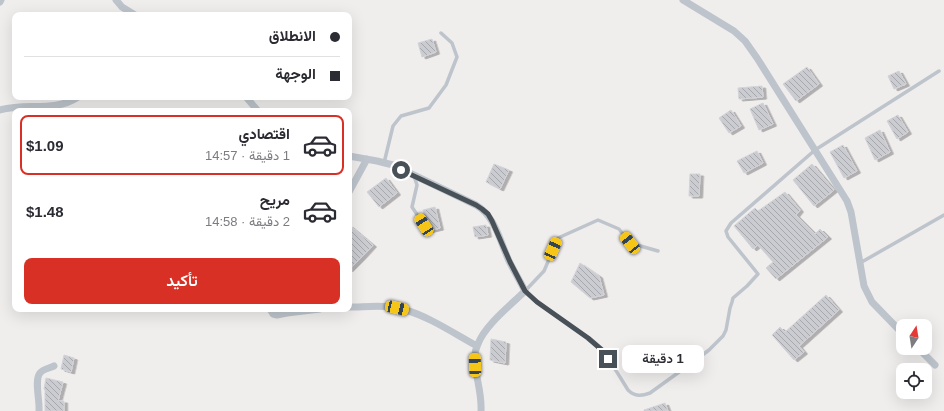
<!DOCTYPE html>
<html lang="ar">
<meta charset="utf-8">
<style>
:root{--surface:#fff;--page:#f7f7f7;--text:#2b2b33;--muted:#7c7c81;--line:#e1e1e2;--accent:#d93025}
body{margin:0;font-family:Helvetica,Vazirmatn,sans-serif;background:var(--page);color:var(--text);direction:rtl;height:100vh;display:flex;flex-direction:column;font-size:15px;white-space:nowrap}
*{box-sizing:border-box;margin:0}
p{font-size:13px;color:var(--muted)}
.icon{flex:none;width:22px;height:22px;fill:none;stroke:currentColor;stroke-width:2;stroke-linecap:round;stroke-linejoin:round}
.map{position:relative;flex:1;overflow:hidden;direction:ltr}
.drawer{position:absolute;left:12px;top:108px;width:340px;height:204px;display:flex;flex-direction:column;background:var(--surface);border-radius:8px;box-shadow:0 4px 16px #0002;direction:rtl}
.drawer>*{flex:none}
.banner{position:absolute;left:12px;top:12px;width:340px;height:88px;border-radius:8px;box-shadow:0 4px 16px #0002;direction:rtl;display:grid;align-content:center;height:88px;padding:0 12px;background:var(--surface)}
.needle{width:26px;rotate:12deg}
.controls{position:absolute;left:896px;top:319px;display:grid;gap:8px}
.controls a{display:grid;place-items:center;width:36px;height:36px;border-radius:8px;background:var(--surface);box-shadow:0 4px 16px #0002;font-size:20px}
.end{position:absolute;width:18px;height:18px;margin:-9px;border:5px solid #485058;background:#fff;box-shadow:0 0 0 2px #fff}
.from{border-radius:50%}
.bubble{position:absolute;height:28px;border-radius:8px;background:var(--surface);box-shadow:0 4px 16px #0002;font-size:13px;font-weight:600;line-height:28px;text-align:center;direction:rtl}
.car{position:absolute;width:12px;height:24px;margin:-12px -6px;border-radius:5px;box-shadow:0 0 3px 1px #0007;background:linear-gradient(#f5c518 24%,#345 0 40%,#f5c518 0 76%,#345 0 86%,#f5c518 0)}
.banner b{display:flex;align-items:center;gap:14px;height:38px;font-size:15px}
.banner b+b{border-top:1px solid var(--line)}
.banner i{width:10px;height:10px;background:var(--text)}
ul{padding:7px 0 0;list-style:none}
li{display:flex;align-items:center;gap:12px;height:60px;margin:0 8px 6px;padding:0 4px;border:2px solid transparent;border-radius:8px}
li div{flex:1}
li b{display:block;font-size:15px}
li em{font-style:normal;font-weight:600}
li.on{border-color:var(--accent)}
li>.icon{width:36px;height:36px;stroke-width:1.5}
.button{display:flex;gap:8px;margin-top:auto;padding:8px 12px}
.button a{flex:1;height:46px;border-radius:8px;background:var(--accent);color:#fff;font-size:16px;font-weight:600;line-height:46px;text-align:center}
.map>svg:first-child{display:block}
</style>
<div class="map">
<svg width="944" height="411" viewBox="0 0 944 411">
<defs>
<pattern id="building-back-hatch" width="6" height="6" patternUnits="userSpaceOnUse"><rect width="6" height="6" fill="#cbccd1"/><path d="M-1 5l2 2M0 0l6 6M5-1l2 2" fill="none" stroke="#a7a8ac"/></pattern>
<filter id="shadow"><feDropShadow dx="3.5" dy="2" stdDeviation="0" flood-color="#0004"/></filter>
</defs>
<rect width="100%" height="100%" fill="#f0eded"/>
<path fill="url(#building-back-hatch)" stroke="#d2d3d8" filter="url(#shadow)" d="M432 39 436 52 422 57 418 43Z
M807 67 819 84 796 101 783 84Z
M899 71 906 84 894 89 888 76Z
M762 86 763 97 739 99 738 88Z
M763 103 773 124 759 130 750 109Z
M731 110 741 126 729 133 719 118Z
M898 115 908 132 897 139 887 121Z
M880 130 890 152 875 160 865 138Z
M843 145 857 171 844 178 830 152Z
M757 151 763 163 744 173 737 161Z
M494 164 509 170 500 189 486 182Z
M812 164 834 190 814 206 793 180Z
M690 174H700L699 196H689Z
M386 178 397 193 379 207 367 192Z
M785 192 800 210 796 215 815 234 820 229 828 237 776 279 766 268 773 262 758 245 753 249 734 226 755 208 758 211Z
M435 207 440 228 427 231 426 227 427 224 425 221 423 210Z
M349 225 373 245 361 258 349 270Z
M486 225 488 235 475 237 473 227Z
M580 263 599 276 604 295 590 298 571 282Z
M826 295 839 310 799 346 804 352 794 360 772 335 780 327 785 332Z
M491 339 506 342 505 363 490 360Z
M64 355 74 358 71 372 61 369Z
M46 378 63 382 58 401H64V411H45V390L44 389Z
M665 403 668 411H644V410Z"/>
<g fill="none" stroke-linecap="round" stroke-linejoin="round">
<path stroke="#bdc4cb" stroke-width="3.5" d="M384 163 393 126 401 116 429 108 446 85 457 57 452 43 441 33
M414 176 417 185 412 207 424 225
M658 251 630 243 619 229 598 220 558 238 544 271 525 291 537 302 588 338C593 342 598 346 602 351 612 363 620 377 628 390 635 397 642 396 650 393L693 362 709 350 723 336 726 330 730 308 732 302 733 298 747 286 758 274 728 237 726 231 731 223 815 150 939 71
M860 263 944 215"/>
<path stroke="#bdc4cb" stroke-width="7" d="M116 0 122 7 135 15
M683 0 734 31 745 41 757 58 847 201 851 212 864 286 872 302 903 334
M0 2 1 0
M246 97 258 111
M0 110C26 102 54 113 78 97
M349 156 377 161 393 165 476 205C495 216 500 241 509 261 514 271 520 281 525 291 511 305 485 325 478 344 475 350 474 358 475 365 477 381 482 395 481 411
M349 192 367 159
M349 307C367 307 387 304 405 310 428 316 455 334 477 346
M270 309 273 314 277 315 287 313 320 309
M918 348 935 365
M39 411C40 401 34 380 40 373 43 369 50 368 54 366"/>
</g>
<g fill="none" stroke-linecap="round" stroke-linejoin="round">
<path stroke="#485058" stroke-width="5" d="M401 170 476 205 482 209 488 214 492 221 510 262 525 291 537 302 588 338 602 350 608 359"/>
</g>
</svg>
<div class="controls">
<a><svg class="needle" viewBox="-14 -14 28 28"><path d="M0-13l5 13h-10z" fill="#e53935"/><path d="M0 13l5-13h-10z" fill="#7c7c81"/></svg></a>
<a><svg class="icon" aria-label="locate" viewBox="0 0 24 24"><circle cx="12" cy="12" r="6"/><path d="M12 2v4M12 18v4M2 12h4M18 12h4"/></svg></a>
</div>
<i class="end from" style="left:401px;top:170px"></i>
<i class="end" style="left:608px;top:359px"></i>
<div class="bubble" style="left:622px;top:345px;width:82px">1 دقيقة</div>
<i class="car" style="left:424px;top:225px;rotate:327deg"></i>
<i class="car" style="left:630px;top:243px;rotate:322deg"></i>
<i class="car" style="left:553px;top:249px;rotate:24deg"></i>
<i class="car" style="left:397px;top:308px;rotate:103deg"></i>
<i class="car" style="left:475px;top:365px;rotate:358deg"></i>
<div class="banner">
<b><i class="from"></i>الانطلاق</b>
<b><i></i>الوجهة</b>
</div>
<section class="drawer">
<ul>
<li class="on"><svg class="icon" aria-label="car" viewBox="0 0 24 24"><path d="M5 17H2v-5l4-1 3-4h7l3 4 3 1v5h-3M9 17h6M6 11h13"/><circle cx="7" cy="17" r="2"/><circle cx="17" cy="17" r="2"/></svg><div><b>اقتصادي</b><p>1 دقيقة · 14:57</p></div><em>$1.09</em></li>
<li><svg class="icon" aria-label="car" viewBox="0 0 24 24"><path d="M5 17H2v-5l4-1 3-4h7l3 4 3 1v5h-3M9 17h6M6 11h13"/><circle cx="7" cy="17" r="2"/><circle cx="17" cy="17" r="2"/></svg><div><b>مريح</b><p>2 دقيقة · 14:58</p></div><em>$1.48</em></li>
</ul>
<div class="button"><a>تأكيد</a></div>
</section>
</div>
